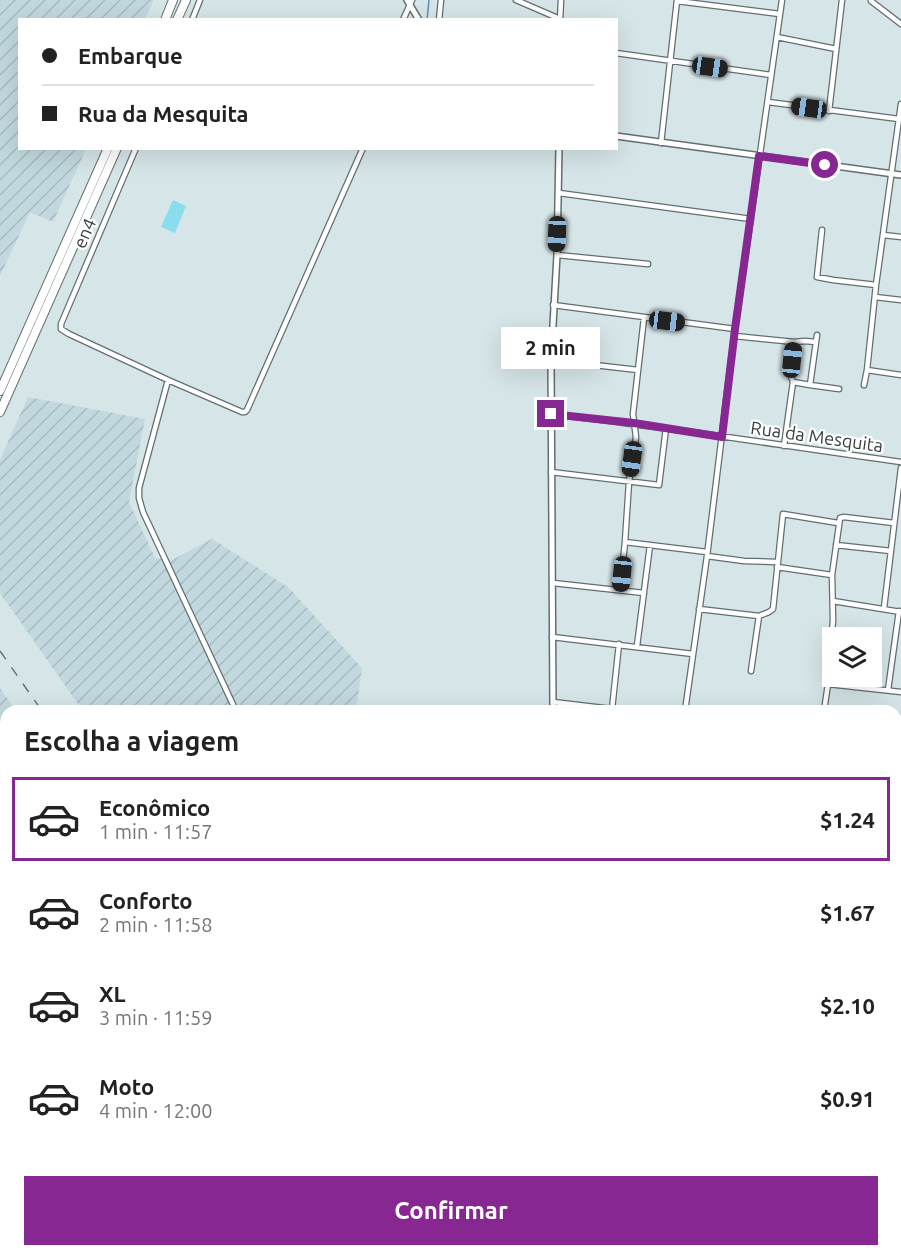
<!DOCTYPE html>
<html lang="pt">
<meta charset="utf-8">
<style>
:root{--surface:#fff;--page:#f6f6f6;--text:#222;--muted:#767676;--line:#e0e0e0;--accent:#872892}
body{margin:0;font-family:Ubuntu,sans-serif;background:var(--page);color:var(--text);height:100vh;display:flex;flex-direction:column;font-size:22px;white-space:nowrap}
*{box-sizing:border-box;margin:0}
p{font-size:20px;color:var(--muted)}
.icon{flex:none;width:33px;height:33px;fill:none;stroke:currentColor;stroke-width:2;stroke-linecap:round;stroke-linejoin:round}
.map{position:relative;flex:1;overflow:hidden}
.panel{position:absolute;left:0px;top:705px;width:902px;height:552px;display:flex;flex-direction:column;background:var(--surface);border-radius:18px 18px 0 0;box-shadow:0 6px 24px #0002}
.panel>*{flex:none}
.banner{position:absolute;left:18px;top:18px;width:600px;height:132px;border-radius:0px;box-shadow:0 6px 24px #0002;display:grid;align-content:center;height:132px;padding:0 24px;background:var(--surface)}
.buttons{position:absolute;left:822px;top:627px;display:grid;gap:12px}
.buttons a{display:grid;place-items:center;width:60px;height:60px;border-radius:0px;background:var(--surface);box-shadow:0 6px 24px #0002;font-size:30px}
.end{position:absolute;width:27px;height:27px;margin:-14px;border:8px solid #872892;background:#fff;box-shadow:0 0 0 3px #fff}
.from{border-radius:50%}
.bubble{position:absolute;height:42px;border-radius:0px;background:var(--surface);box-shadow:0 6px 24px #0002;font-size:20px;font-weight:600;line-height:42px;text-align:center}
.car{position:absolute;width:18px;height:36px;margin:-18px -9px;border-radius:8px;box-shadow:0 0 4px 2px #0007;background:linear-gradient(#222 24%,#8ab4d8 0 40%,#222 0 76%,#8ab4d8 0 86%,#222 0)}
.banner b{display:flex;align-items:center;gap:21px;height:57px;font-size:22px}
.banner b+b{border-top:2px solid var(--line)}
.banner i{width:15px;height:15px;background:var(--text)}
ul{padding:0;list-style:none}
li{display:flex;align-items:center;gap:18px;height:84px;margin:0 12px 9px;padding:0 12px;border:3px solid transparent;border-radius:0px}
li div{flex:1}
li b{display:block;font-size:22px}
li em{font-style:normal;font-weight:600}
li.on{border-color:var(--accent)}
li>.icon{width:54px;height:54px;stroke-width:1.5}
h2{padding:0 24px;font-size:27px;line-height:72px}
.cta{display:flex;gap:12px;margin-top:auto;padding:12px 24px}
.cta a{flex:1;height:69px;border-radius:0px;background:var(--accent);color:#fff;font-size:24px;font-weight:600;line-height:69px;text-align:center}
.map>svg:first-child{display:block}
</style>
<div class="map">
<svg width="901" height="1257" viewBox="0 0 901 1257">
<defs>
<pattern id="industrial-furrows" width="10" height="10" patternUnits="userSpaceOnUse" patternTransform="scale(1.5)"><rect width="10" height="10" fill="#c1d9de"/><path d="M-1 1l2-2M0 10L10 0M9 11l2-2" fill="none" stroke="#a7bbc0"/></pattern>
</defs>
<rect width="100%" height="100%" fill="#d6e5e8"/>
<path fill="url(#industrial-furrows)" d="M0 0H154L145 19 20 20V148L86 149 53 222 30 212 0 276Z
M28 397 145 419 129 502 155 558 170 561 212 539 288 587 362 668 356 711H83L0 593V460Z
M0 688 16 711H6V1053L0 1052Z
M434 1251H541L542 1257H438Z"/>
<path fill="#89dded" d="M173 200 186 206 175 233 161 227Z"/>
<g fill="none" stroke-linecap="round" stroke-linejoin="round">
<path stroke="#638abb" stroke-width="1.5" d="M427 20 429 0"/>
<g stroke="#626f71" stroke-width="7">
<path id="minor" d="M516 0 560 19
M871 0V1L901 24
M677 1 780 14
M192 20 200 0
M403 20 412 0
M439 20 441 0
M560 20 561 0
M777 37 836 49
M616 53 771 75
M768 102 899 119
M901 104 876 285 867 370 901 375
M829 111 842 0
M661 143 677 0
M136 148 61 324V329L69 334 168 380 242 412H245L247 410 363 148
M559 193 751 219
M822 230 817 277 833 280 876 285
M883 235 901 237
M557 255 648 264
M875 297 901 300
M553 305 735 329
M735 336 794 342 805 341 816 342
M551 360 638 370
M168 380 139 488V498L143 512 236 711
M793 382 810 385 817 335
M810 385 839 389
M864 385 867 370
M551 414C668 427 784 446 901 462
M784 446 793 382 791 377 794 342
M551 472 659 485 666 428
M625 542 707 552
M836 545 891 551
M707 556 744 561 777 562
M777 567 832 575
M553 583 644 593
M620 590 625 542 629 482 636 437 633 414 644 318
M833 601 901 612
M884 608 901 468
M699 609 759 616 769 612 773 609 783 514 838 523
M552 637 693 654
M637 646 650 545
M751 671 759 616
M828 684 901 692
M888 690 899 611
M553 702 629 711
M612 709 619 644
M685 711 707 556 735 329 782 0
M824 711 828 684 833 620 832 575 840 518 844 517 894 523
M896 748H901
M896 818 901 819
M896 874 901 875
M896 949 901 912
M0 1067 6 1063
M896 1094H901
M0 1174 6 1172
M0 1181 6 1182
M896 1183 901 1179
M896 1229 901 1233
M0 1238 6 1239
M58 1251 84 1257
M640 1251 642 1257
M184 1257 188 1251
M663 1257 689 1252
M788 1257 796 1251"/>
</g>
<g stroke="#626f71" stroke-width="8">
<path id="tertiary" d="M407 0 419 20
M616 136 901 175
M553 711 551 360 557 255 559 148
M0 1060 6 1062
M302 1251 307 1257
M268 1257 272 1251
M553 1257V1251"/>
</g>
<g stroke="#626f71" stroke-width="10">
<path id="trunk" d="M165 20 173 0
M177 20 186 0
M0 391 108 148
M0 412 117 148"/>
</g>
<use href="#minor" stroke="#fff" stroke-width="4.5"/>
<use href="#tertiary" stroke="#fff" stroke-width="5"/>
<use href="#trunk" stroke="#fff" stroke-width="8"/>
<path stroke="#6b7475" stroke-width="1.5" stroke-dasharray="10 10" stroke-linecap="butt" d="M0 651 42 711
M421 1251 425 1257"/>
</g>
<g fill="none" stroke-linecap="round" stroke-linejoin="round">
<path stroke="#872892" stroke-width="8" d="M551 414 634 423 722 437 735 329 759 156 825 165"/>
</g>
<g text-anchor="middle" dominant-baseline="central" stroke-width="4.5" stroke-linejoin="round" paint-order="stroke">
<g font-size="18" fill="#383e3f" stroke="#fff">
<text transform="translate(84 233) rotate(-66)">en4</text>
<text transform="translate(817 436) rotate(8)">Rua da Mesquita</text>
</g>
</g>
</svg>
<div class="buttons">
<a><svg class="icon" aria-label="layers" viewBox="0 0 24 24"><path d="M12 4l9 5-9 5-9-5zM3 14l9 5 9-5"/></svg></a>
</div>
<i class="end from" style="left:825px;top:165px"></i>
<i class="end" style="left:551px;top:414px"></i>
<div class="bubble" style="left:501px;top:327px;width:99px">2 min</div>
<i class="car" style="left:710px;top:67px;rotate:98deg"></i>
<i class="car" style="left:809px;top:108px;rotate:278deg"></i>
<i class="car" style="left:557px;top:234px;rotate:182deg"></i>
<i class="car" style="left:667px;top:321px;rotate:97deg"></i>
<i class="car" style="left:792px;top:360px;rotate:6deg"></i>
<i class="car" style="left:632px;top:459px;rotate:188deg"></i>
<i class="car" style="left:622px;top:574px;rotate:186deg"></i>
<div class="banner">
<b><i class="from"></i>Embarque</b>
<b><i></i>Rua da Mesquita</b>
</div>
<section class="panel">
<h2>Escolha a viagem</h2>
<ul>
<li class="on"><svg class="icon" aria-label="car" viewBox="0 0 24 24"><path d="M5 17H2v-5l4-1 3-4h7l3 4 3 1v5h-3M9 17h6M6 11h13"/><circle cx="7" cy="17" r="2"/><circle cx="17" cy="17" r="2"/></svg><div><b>Econômico</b><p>1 min · 11:57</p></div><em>$1.24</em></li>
<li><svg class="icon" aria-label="car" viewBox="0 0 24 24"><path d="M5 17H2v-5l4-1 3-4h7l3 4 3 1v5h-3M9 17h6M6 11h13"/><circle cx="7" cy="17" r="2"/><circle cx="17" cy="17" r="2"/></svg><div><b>Conforto</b><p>2 min · 11:58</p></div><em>$1.67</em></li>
<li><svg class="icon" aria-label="car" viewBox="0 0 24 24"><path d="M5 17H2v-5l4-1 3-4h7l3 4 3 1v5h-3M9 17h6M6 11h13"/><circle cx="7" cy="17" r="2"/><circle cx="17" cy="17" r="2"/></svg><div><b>XL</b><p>3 min · 11:59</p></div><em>$2.10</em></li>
<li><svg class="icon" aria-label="car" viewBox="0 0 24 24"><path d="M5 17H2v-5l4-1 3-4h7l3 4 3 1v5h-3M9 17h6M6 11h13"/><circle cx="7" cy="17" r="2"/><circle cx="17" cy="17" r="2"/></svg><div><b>Moto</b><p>4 min · 12:00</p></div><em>$0.91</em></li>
</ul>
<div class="cta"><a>Confirmar</a></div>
</section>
</div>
